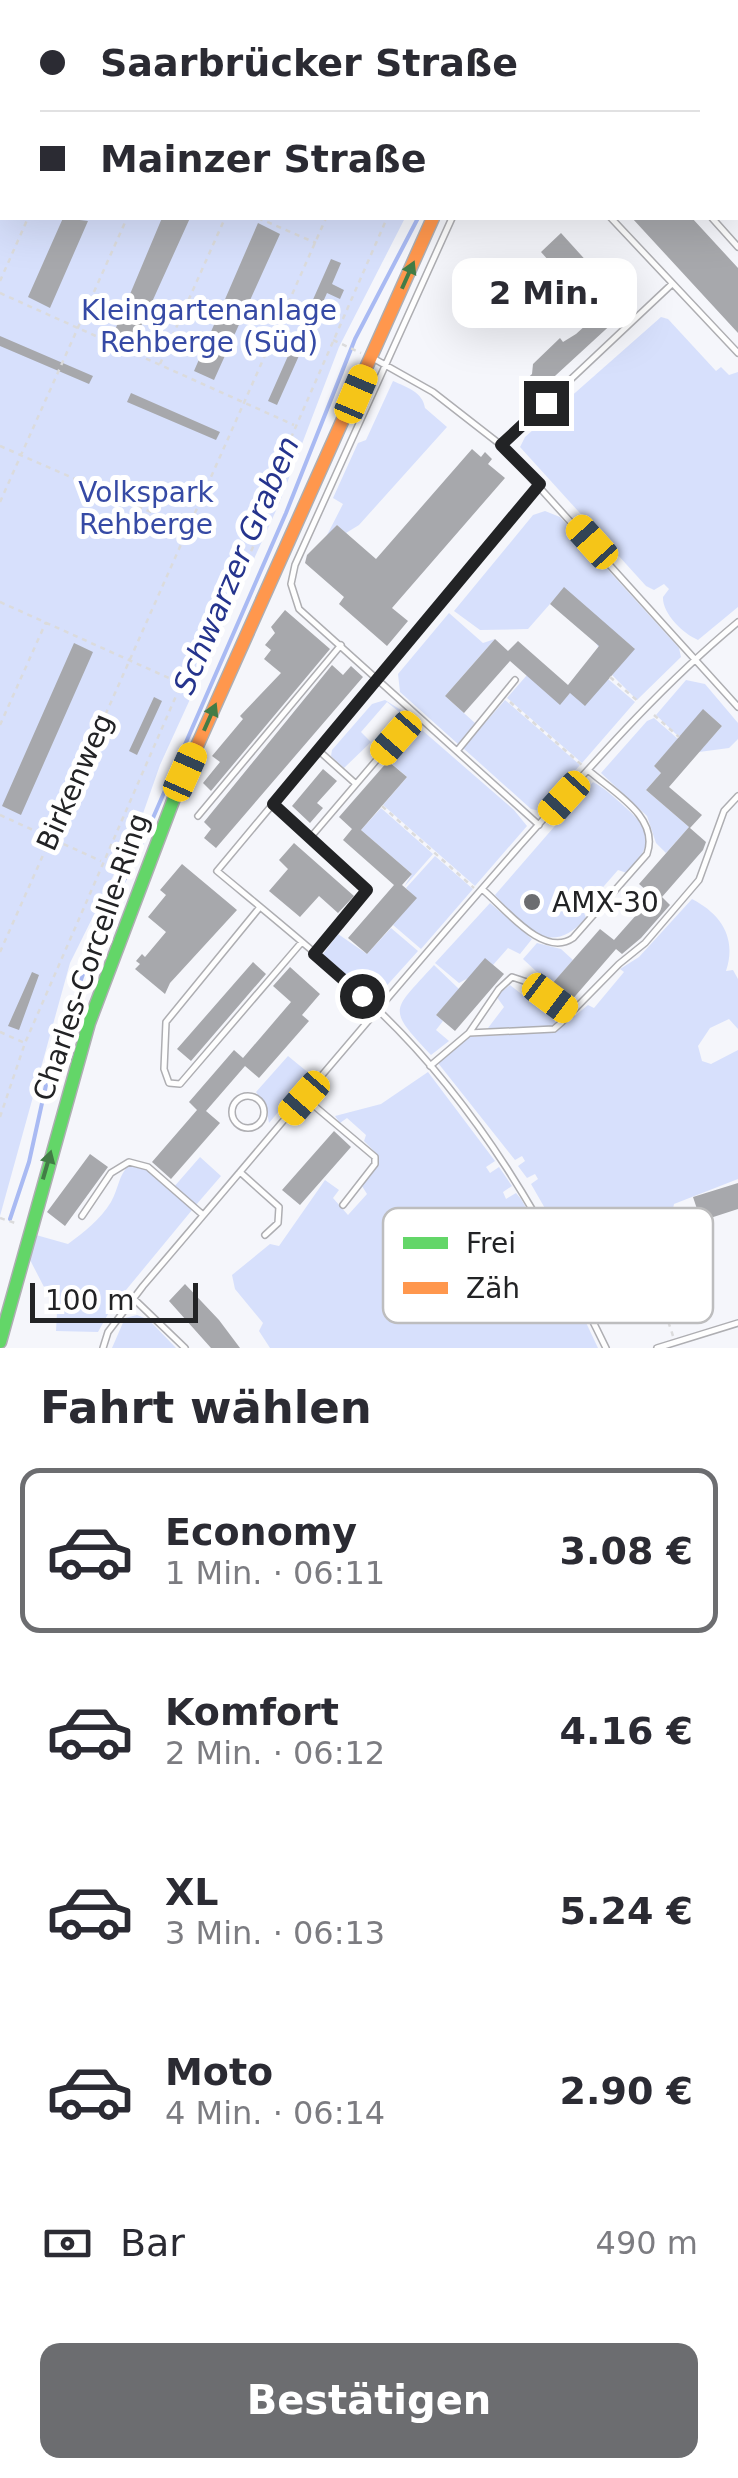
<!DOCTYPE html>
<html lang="de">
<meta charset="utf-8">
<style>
:root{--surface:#fff;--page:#f2f2f3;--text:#2b2b33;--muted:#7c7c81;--line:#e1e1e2;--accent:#6c6d70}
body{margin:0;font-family:"DejaVu Sans",sans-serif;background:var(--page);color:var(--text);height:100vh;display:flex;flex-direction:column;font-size:38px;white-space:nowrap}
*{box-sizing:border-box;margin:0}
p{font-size:32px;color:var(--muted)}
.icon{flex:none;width:55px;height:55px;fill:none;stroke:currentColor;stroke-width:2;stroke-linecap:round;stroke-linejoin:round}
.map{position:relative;height:1348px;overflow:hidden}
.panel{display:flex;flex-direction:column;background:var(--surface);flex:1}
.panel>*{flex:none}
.guide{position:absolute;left:0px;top:0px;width:740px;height:220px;box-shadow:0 10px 40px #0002;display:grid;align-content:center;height:220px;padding:0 40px;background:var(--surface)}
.scale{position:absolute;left:30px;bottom:25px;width:168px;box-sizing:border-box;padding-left:10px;border:5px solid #222325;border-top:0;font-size:28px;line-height:35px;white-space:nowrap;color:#222325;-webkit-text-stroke:8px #fff;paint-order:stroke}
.end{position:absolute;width:45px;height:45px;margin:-22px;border:12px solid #222325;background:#fff;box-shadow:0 0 0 5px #fff}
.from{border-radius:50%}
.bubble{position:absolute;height:70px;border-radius:20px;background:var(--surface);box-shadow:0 10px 40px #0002;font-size:32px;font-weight:700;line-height:70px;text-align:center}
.car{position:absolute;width:30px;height:60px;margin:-30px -15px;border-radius:12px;box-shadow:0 0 8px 2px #0007;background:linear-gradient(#f5c518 24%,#345 0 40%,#f5c518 0 76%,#345 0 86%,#f5c518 0)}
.guide b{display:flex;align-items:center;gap:35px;height:95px;font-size:38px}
.guide b+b{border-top:2px solid var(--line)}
.guide i{width:25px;height:25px;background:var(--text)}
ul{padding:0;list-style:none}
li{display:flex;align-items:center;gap:30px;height:165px;margin:0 20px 15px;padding:0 20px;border:5px solid transparent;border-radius:20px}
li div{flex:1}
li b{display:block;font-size:38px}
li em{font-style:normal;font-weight:700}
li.on{border-color:var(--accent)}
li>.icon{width:90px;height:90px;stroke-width:1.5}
h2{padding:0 40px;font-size:45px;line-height:120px}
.pay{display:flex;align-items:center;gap:25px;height:110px;padding:0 40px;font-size:38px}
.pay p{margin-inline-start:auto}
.action{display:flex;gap:20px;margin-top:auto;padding:20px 40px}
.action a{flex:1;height:115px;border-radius:20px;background:var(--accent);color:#fff;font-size:40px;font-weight:700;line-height:115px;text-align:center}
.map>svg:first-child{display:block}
</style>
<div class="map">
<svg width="738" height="1348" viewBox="0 0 738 1348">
<rect width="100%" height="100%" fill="#f5f6fb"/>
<path fill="#d7e0fc" d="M0 0H498L2 2V218H405L339 347 279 504 160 765 140 822 70 963 0 1216Z
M661 317 668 319 716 371 721 367 729 375 738 372V607L698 640C683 634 662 613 663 597L669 589 664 584 654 590 646 586 520 447 525 437Z
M393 381C406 387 423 392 425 408L447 427 359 525 346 533 337 525 324 541 343 504 333 498 358 443 366 440Z
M545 511 560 517 679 648 681 657 637 700 612 675 634 648 615 632 600 650 564 588 528 629 480 630 454 611 533 515Z
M449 613 483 643 495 639 445 696 475 723 458 744 400 692 398 674Z
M527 675 560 704 570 693 608 679 635 702 582 763 507 698Z
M686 680 705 684 738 723V739L729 748 699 752 722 726 704 710 679 737 656 715Z
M385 700 401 710 407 721 384 747 381 744 404 716 387 702 361 732 371 742 344 768 331 756 332 750 372 704Z
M505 700 580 765 540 811 531 809 463 748Z
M654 718 678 739 654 766 661 773 646 790 689 827 666 853 656 843 647 816 601 773 647 721Z
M415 724 514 810 527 826 475 886 383 805 407 777 391 763 388 753Z
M593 782C605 788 615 798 625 807 654 833 653 844 627 873L618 870 583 910 586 918C550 959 525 928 495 895Z
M381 808 433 854 404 887 412 874 361 830Z
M435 856 473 889 421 949 393 925 416 898 406 888Z
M692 899C721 914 737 938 726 971L733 970 738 979V1029L729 1019 710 1028 698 1046 702 1061 711 1064 738 1050V1179L674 1204 665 1247 629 1261 623 1267 621 1284 593 1292 531 1184 538 1179 535 1174 527 1178 518 1166 525 1161 522 1156 515 1160 438 1063 470 1037 555 1032 588 1005 594 1008 624 972 620 969 639 957Z
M490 903 532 939 520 954 508 948 493 965 459 983 435 963Z
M391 928 418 951 381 992 364 991 323 954 338 934 367 954Z
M537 943 561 949 573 960 551 985 523 959Z
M434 965 459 989 436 1015 443 1021 436 1030 449 1041 431 1055C386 1007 392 1012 434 965Z
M510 985 548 1015 555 1008V1023L550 1027 488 1028 504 1007 496 996Z
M288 1056 310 1074 269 1123 266 1106 256 1092Z
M428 1072 495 1161 486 1167 490 1173 499 1167 512 1186 503 1192 506 1199 516 1193 521 1199 558 1263 598 1348H270L259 1331 263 1323 235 1289 232 1275 270 1244 279 1246 325 1180 339 1190 333 1198 348 1215 367 1194 362 1186 378 1166V1155L364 1141 366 1135 347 1118 340 1123 335 1116 381 1104Z
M200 1157 221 1176 196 1205 173 1188Z
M129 1165 147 1168 192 1210 112 1307 98 1332 56 1331 57 1312 29 1258 36 1235 68 1244C84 1232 100 1220 111 1202 119 1188 118 1176 129 1165Z
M137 1315 149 1320 176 1348H112L125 1318Z"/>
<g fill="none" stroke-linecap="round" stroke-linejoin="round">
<path stroke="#a9baf3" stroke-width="4" d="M508 2 509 0
M10 1219 29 1162 48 1076 95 939 139 850 286 513 355 339 418 218"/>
</g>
<path fill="#a7a8ac" d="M63 218 88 221 50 308 28 297Z
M162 218H190L133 344 112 337Z
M632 218H692L738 268V333Z
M258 223 280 234 214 380 194 371Z
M561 233 629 308 531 398 519 386 532 374 533 364 560 338 563 342 576 334 597 315 541 252Z
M331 259 341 263 332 284 344 290 340 299 327 293 277 405 268 401Z
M0 336 93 376 89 384 0 346Z
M131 393 220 432 216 440 127 402Z
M472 449 481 457 485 452 492 459 488 464 505 478 392 608 408 621 387 646 339 604 344 597 305 563 307 555 337 525 376 559Z
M564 587 635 649 585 706 570 693 560 705 510 661 464 713 445 696 495 639 508 651 518 641 568 685 599 646 550 604Z
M285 610 330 649 211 791 203 783 220 762 212 756 243 719 240 716 281 673 264 659 271 650 265 645 275 633 271 627Z
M74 643 93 652 21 815 2 806Z
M332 665 343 675 351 666 363 677 216 848 204 838 211 829 204 822Z
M154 697 162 701 137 755 129 751Z
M703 709 722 726 669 787 702 815 690 828 706 842 703 850 662 897 670 905 641 938 622 954 616 949 570 1002 551 985 600 929 614 940 653 896 639 884 689 827 646 790 661 773 654 766Z
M388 761 407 777 361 830 412 874 402 885 417 898 367 954 348 938 394 885 343 840 352 829 339 817Z
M323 769 337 781 317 803 323 808 310 823 292 806Z
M294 843 354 896 338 913 319 896 300 917 269 891 288 869 279 860Z
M182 864 237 910 170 983 165 994 135 969 140 964 136 961 142 954 145 957 166 932 148 917 166 895 160 890Z
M485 958 504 974 455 1031 436 1015Z
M253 962 266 974 191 1061 177 1049Z
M290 967 320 994 302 1015 309 1021 259 1078 245 1066 206 1111 220 1123 171 1179 152 1162 197 1110 189 1102 234 1050 243 1058 291 1002 273 986Z
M32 972 39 975 19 1030 8 1026Z
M334 1131 351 1147 300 1205 282 1190Z
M90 1154 108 1167 65 1226 47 1212Z
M738 1183V1209L701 1221 693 1197Z
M185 1284 219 1320 240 1348H211L169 1301Z"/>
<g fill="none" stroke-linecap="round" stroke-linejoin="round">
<g stroke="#aeaeb2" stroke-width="8">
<path id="lane" d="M547 2 549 0
M452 218 295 565 291 584 299 609 539 825
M611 218 738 353
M712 218 738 247
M371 357 433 392 501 445 738 707
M501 445 672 284
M540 484 217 871C271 916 327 961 378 1010 478 1105 546 1225 606 1348
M318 750 356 784
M457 751 515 680
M273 804 367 890 314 954
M198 816 341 645
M310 838 415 715
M482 889C504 907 543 959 573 938L647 854C660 817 613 792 588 770
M260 907 166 1022 164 1069 169 1083 180 1084 301 943
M469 1033 499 989 512 977 530 983 571 1014
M430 1066 469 1033 554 1029 562 1022 619 964 645 943 699 880 724 811 738 796
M232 1112a16 16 0 1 1 32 0a16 16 0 1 1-32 0Z
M305 1098 375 1157V1164L343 1205
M240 1172 279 1207 278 1223 265 1235
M82 1216 111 1173 129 1162 148 1167 203 1215
M134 1299 185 1348
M103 1348 108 1332 143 1286C267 1141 389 994 515 851 586 772 656 690 738 622
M657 1348 738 1323"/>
</g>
<g stroke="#aeaeb2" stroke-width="11">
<path id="street" d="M529 2 530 0"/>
</g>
<g stroke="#aeaeb2" stroke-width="15">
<path id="fast" d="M0 1342 89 1023 176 793"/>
</g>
<g stroke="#aeaeb2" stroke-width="15">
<path id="slow" d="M176 793 433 218"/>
</g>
<path stroke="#dbdbdc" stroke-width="2.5" stroke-dasharray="5 5" stroke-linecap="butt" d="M94 0 100 2
M22 2 25 0
M219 2 220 0
M421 2 422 0
M483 2 484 0
M0 18 2 16
M0 104 2 105
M258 218 316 243
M0 281 28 218
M0 293 294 425
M333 340 361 353
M160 364 225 218
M0 446 185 527
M0 502 127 218
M0 602 180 683
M610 677 640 703
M510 702 583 766
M654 715 679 737
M0 725 46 622
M382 806 474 888
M0 815 101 861
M0 952 326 218
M0 1032 25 1043
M0 1117 25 1043 196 650C234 592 266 531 280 463L387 218
M0 1218 18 1224
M662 1303 673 1336"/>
<use href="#lane" stroke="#fefefe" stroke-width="5"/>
<use href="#street" stroke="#fefefe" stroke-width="9"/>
<use href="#fast" stroke="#63d668" stroke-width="12"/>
<use href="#slow" stroke="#ff974d" stroke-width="12"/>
</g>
<defs><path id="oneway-solid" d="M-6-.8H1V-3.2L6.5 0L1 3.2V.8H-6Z" transform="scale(2.5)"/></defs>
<g fill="#427c46">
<use href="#oneway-solid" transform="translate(408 275) rotate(-66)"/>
<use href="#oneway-solid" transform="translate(210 717) rotate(-66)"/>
<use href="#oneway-solid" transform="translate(47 1165) rotate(-74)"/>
</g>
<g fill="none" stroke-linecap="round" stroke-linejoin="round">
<path stroke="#222325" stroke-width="12" d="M362 996 314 954 367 890 273 804 540 484 501 445 546 403"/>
</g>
<circle fill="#6c6d70" stroke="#fff" stroke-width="4" cx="532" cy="902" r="10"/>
<g text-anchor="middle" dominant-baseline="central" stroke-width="10" stroke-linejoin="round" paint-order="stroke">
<g font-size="28" fill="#364aa5" stroke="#fff">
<text x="209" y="310">Kleingartenanlage<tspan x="209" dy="32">Rehberge (Süd)</tspan></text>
<text x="146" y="492">Volkspark<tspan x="146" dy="32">Rehberge</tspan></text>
</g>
<g font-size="28" fill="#222325" stroke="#fff">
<text transform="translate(75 782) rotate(-66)">Birkenweg</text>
<text transform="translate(91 957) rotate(-71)">Charles-Corcelle-Ring</text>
</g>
<g font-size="28" fill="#222325" stroke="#fff" text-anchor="start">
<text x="552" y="902">AMX-30</text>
</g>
<g font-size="30" font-style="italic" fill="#25348d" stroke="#fff">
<text transform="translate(236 565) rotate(-67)">Schwarzer Graben</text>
</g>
</g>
<rect x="383" y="1208" width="330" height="115" rx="15" fill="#fff" stroke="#bdbdbe" stroke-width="2.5"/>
<rect x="403" y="1237" width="45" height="12" fill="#63d668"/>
<rect x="403" y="1282" width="45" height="12" fill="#ff974d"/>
<g font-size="28" fill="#222325">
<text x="466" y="1253">Frei</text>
<text x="466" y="1298">Zäh</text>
</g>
</svg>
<div class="scale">100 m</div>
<i class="end from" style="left:362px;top:996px"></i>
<i class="end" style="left:546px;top:403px"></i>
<div class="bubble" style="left:452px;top:258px;width:185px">2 Min.</div>
<i class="car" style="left:356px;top:394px;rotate:23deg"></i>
<i class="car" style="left:592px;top:542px;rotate:318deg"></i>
<i class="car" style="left:396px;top:738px;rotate:221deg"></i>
<i class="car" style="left:185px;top:772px;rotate:24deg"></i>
<i class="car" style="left:564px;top:798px;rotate:222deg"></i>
<i class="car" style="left:550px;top:998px;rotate:127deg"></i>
<i class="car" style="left:304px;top:1098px;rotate:221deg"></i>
<div class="guide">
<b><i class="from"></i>Saarbrücker Straße</b>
<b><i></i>Mainzer Straße</b>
</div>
</div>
<section class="panel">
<h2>Fahrt wählen</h2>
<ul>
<li class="on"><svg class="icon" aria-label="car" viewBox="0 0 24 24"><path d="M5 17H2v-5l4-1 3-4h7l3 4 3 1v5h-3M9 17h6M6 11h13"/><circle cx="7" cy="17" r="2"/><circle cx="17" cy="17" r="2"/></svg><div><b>Economy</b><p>1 Min. · 06:11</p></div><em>3.08 €</em></li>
<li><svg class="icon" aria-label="car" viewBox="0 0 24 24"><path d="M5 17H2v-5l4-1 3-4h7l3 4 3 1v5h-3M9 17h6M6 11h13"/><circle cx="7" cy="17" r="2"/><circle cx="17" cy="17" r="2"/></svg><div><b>Komfort</b><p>2 Min. · 06:12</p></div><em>4.16 €</em></li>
<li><svg class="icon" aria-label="car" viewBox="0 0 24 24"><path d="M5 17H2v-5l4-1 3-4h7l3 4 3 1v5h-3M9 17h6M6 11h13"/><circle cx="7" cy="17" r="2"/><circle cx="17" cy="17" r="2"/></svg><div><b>XL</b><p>3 Min. · 06:13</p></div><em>5.24 €</em></li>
<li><svg class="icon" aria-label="car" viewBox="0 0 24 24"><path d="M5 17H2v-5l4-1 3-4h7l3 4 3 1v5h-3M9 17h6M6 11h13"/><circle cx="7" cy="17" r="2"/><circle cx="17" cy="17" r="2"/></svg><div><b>Moto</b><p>4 Min. · 06:14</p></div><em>2.90 €</em></li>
</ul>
<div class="pay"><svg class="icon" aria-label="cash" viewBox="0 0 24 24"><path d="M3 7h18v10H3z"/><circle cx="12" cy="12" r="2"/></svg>Bar<p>490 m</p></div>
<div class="action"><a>Bestätigen</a></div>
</section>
